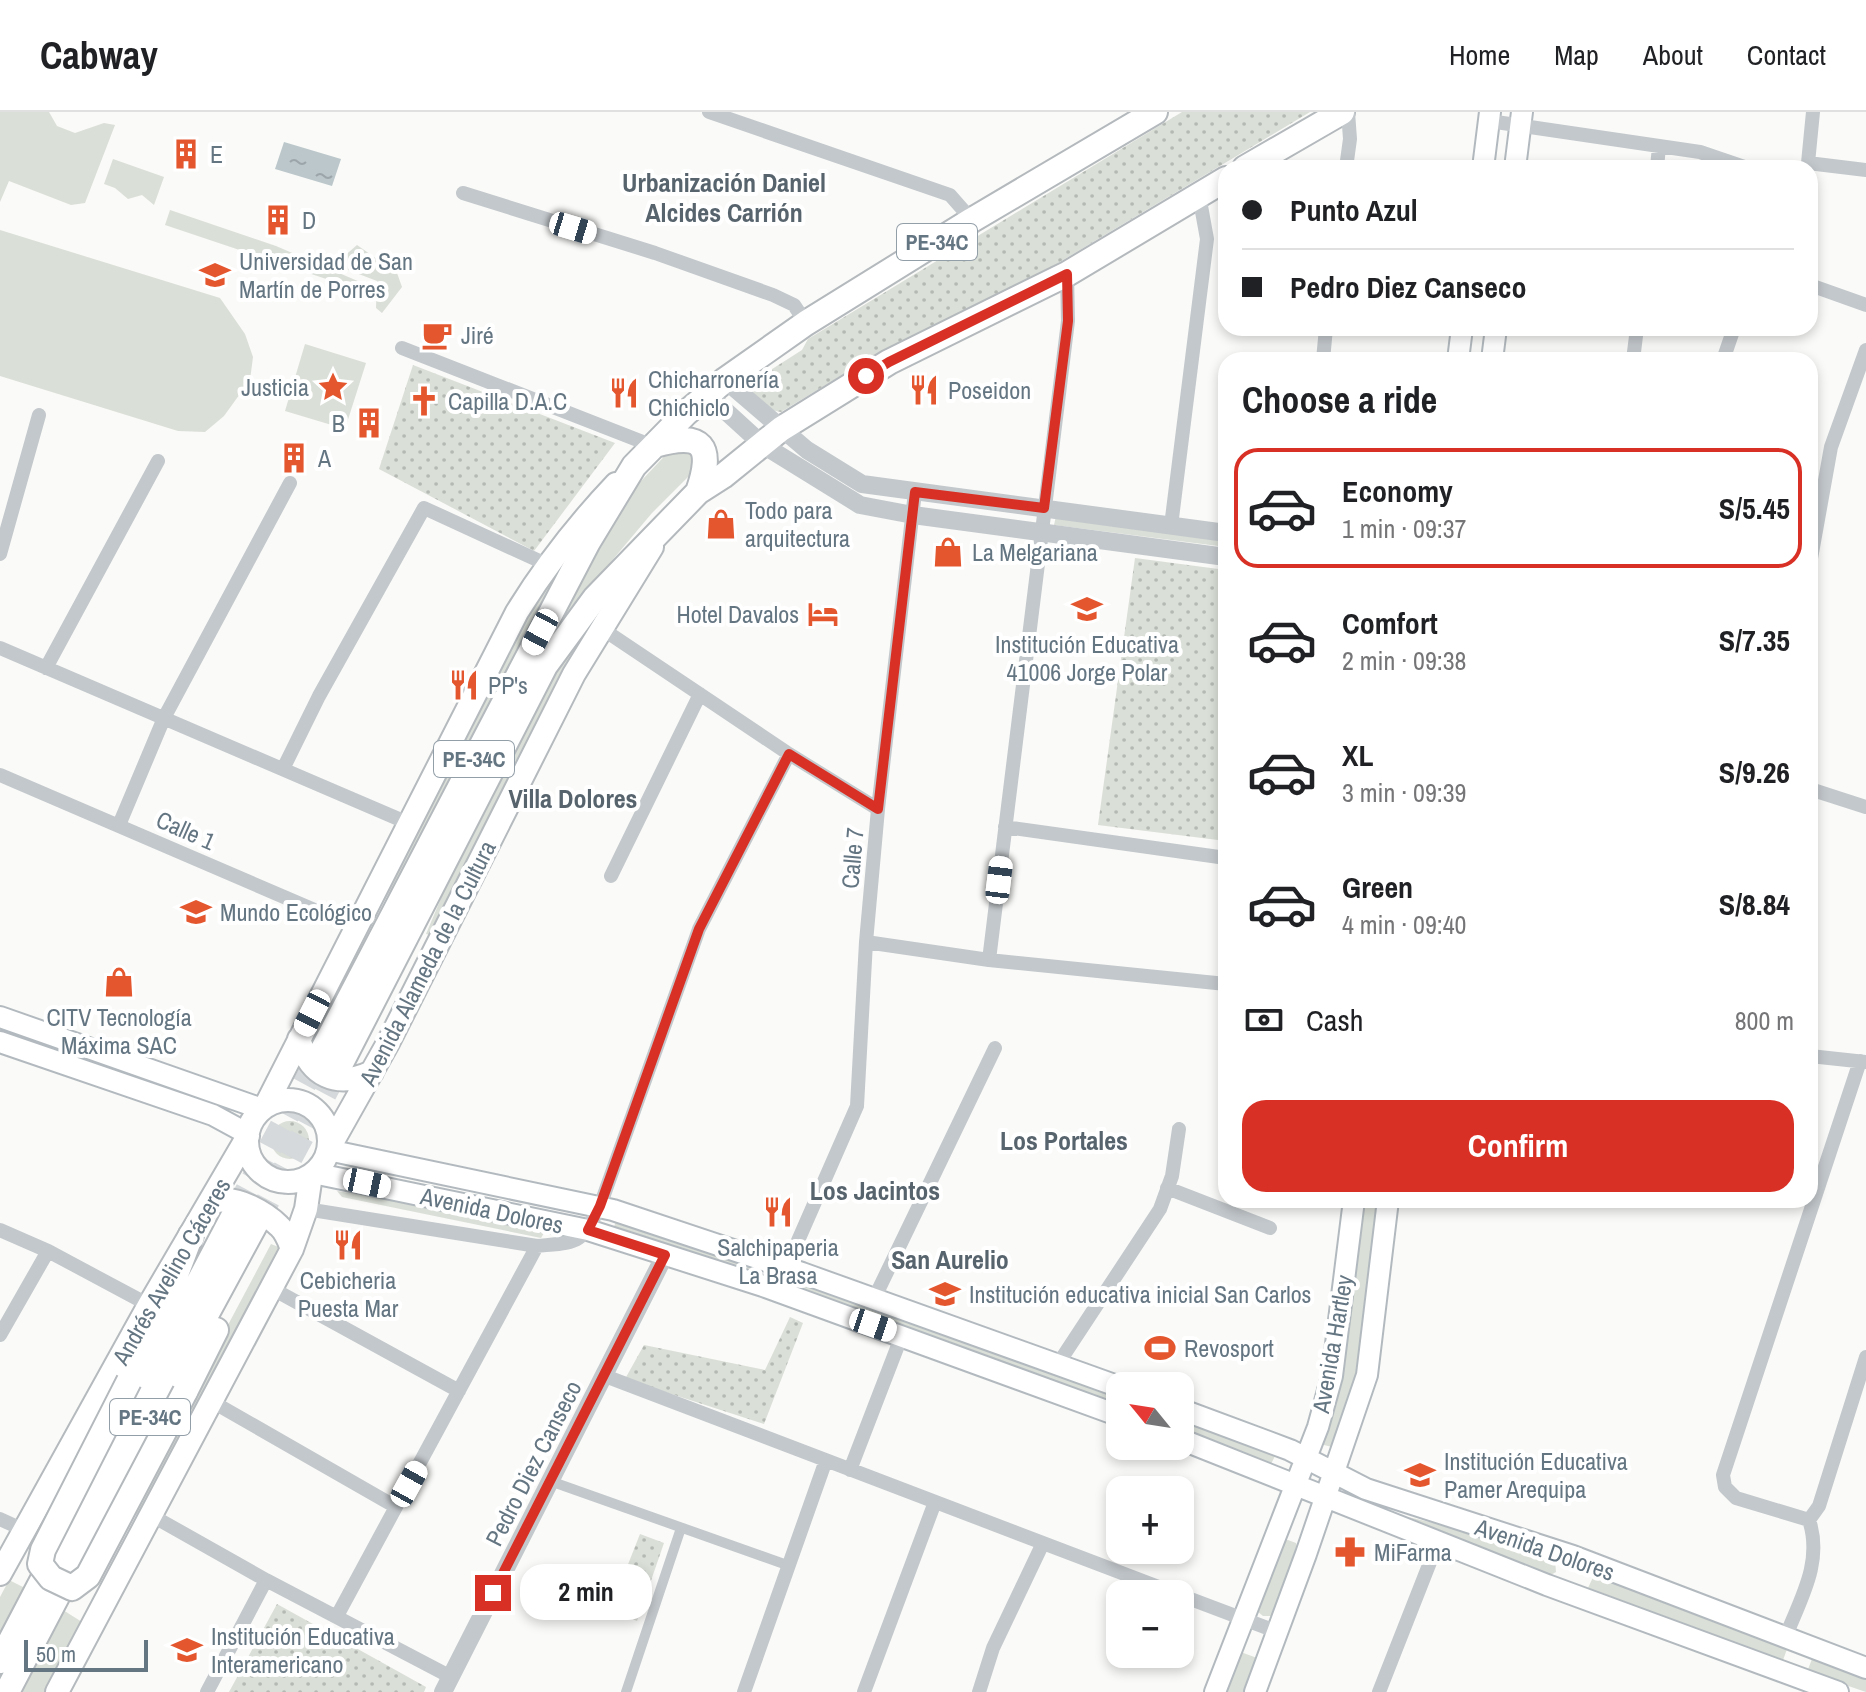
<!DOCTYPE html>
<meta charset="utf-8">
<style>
:root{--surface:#fff;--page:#f2f2f2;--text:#202124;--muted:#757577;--line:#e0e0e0;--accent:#d93025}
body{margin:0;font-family:"Archivo Narrow",sans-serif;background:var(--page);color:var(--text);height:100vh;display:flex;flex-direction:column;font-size:30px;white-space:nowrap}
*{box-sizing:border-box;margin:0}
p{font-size:26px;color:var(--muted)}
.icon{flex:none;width:44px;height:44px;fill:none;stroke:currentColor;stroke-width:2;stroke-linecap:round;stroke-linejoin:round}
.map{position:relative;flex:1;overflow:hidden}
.side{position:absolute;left:1218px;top:240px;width:600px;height:856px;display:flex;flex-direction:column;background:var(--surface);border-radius:24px;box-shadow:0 4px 12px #0003}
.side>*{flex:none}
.top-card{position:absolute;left:1218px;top:48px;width:600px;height:176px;border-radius:24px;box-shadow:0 4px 12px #0003;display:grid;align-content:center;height:176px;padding:0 24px;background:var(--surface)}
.needle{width:52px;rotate:300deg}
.controls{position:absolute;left:1106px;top:1260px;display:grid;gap:16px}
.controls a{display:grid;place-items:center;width:88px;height:88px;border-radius:16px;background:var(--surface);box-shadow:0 4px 12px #0003;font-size:40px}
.scale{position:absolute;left:24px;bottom:20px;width:124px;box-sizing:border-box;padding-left:8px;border:4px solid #657683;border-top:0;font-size:22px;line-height:28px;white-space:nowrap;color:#657683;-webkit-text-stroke:6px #fff;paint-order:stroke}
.end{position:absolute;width:36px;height:36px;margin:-18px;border:10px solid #d93025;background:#fff;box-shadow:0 0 0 4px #fff}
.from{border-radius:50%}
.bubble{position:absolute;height:56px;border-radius:24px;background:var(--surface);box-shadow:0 4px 12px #0003;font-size:26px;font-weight:700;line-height:56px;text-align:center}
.car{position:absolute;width:24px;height:48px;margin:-24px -12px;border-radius:10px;box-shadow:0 0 6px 2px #0007;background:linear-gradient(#fff 24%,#345 0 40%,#fff 0 76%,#345 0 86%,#fff 0)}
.top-card b{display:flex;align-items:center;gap:28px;height:76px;font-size:30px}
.top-card b+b{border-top:2px solid var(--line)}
.top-card i{width:20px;height:20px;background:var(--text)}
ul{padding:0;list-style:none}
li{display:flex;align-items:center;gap:24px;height:120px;margin:0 16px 12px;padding:0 8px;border:4px solid transparent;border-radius:24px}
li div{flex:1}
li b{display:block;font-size:30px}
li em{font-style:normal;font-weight:700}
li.selected{border-color:var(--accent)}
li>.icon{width:72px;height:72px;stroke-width:1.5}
h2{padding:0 24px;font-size:36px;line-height:96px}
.pay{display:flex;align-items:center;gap:20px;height:88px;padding:0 24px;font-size:30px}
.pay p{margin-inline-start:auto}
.primary-button{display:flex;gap:16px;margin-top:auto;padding:16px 24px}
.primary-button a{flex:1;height:92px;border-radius:24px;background:var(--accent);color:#fff;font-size:32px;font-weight:700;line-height:92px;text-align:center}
header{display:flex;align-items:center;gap:48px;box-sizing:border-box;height:112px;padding:0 40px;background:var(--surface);border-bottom:2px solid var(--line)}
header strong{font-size:38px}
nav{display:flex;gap:44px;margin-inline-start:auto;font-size:28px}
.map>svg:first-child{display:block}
</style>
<header>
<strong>Cabway</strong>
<nav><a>Home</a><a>Map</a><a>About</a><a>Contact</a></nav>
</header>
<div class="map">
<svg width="1866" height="1580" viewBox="0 0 1866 1580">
<defs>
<pattern id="park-dots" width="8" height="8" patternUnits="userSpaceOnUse" patternTransform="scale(2)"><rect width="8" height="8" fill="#dadfd7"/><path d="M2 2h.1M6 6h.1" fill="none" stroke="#b4b9b4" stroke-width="1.8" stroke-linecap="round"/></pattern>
<pattern id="water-ripples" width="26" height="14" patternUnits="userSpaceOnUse" patternTransform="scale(2)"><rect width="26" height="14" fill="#bbc7cb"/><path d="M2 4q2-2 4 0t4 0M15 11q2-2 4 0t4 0" fill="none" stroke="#9ca6aa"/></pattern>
</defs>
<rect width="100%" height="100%" fill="#fafaf8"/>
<path fill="#dadfd7" d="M0 0H49L57 14 75 21 104 11 115 13 85 91 71 93 9 69 0 90Z
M113 47 164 65 154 93 142 83 128 87 115 76 104 72Z
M170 98 276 134 360 170 359 178 165 113Z
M0 118 220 186 245 222 253 245 250 268 224 304 205 320 178 319 0 264Z
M357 133 397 161 402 175 382 201 376 196 377 169 322 148 325 141 341 147Z
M305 232 366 251 345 317 285 299Z
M674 334 697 343 691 362 652 401 572 496 534 554 626 385Z
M1056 404 1226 427V435L1054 413Z
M570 442 408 750 352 842 542 475Z
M612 484 567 558 430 823 426 822 450 765 559 553Z
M337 1079 453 1097 544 1121 541 1126 342 1085Z
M1362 1088H1381L1358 1261 1334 1330 1332 1335 1320 1332Z
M616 1109 764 1156 760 1165 613 1118Z
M271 1132 281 1136 139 1404 129 1399Z
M801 1170 1120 1284V1295L798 1179Z
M1180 1306 1276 1342 1270 1354 1180 1318Z
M1408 1405 1486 1423 1555 1448 1556 1460 1549 1464Z
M1288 1428 1296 1431 1299 1442 1276 1500 1271 1504H1263L1257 1499 1282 1429Z
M1595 1461 1787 1537 1782 1551 1588 1476Z
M9 1468 27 1477 0 1527V1485Z
M63 1498 82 1510 44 1580H20Z
M1238 1539 1257 1546 1244 1580H1223Z
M1812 1547 1866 1564V1580L1807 1560Z"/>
<path fill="url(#park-dots)" d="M1182 0H1310L1053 154 880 240 781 300 771 298 748 276 750 271 802 238 808 227Z
M413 253 615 331 534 439 379 357Z
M1135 446 1226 458V729L1098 713Z
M271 1028a19 19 0 1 1 38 0a19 19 0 1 1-38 0Z
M790 1205 803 1211 764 1312 625 1267 644 1233 765 1258Z
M640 1422 664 1431 637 1509 610 1498Z
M277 1492 426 1575 424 1580H229Z"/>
<path fill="url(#water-ripples)" d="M284 30 341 47 332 74 275 57Z"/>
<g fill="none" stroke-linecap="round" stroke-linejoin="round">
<path stroke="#d5d9db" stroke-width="24" stroke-dasharray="24 12" stroke-linecap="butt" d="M236 1099 320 943
M257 1109 339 955"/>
<g stroke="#b3babf" stroke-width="24">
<path id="secondary" d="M1483 56 1490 0
M1515 56 1522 0
M1458 248 1462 216
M1492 248 1496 216
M0 905 262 997
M0 930 213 1003 248 1022
M328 1038 613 1098 802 1161 1120 1275
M313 1061 588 1118 763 1174 1120 1304
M1180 1297 1290 1338 1366 1377 1573 1444 1866 1556
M1180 1327 1547 1473 1838 1580
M1215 1580 1318 1315 1332 1264 1354 1088
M1255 1580 1306 1442 1367 1263 1388 1088"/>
</g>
<g stroke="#b5babe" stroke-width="26">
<path id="primary" d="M299 927C310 964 336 977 372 960
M247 1029a41 41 0 1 1 82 0a41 41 0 1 1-82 0Z
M265 995 517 500C546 453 578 412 616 372
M329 1036 388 931 574 562 652 435
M219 1089C237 1084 266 1101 279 1114 286 1120 289 1129 292 1137
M0 1462 149 1193 248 1024
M57 1580 292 1137 306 1097 311 1063"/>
</g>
<g stroke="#b4b9bd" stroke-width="28">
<path id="trunk" d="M1245 56 1342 0
M655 333C703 319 714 334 698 380
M320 943 588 430 634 354 686 301 725 268 806 211 972 108 1155 0
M339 955 545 554 595 486 698 380 723 364 781 317 889 250 1067 162 1226 67
M129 1269 167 1186 191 1123
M185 1280 216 1218
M0 1549 236 1099
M7 1580 153 1301 257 1109"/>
</g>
<path stroke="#c3c8cc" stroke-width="10" d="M550 1369 787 1453
M626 1580 681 1416"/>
<path stroke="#c3c8cc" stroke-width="14" d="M709 0 950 83 972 108
M1813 0 1808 51 1866 58
M1489 9 1700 40 1747 56
M1346 56 1350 27 1348 0
M1657 56 1659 34
M463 81 655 141 773 183 794 193 806 211
M1810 173 1866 193
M402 236 653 334
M1323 248 1326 216
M1633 248 1637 216
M1723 248 1734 216
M1171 414 1207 127 1199 83
M0 442 39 303
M1810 452 1831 335 1866 238
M601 516 789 642 878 697
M0 536 408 711
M46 556 158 349
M283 657 319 584 424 396 546 452
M0 663 354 815
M1810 677 1866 695
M119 713 164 606 290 371
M1005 715 1226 746
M611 764 700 582
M866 830 989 848 1226 872
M989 848 1068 209 1067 162
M1810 944 1866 950
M1860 949 1723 1363 1725 1375 1736 1386 1809 1408 1819 1394 1866 1245
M1167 1076 1270 1116
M306 1097 537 1134C578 1130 581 1133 600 1094L699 817 789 642
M0 1118 48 1139 149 1193
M271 1176 459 1279
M776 1179 857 994 866 830 878 697 915 380
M874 1187 995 936
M0 1223 48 1139
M1058 1252 1160 1097 1172 1064 1179 1017
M605 1264 1177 1482
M211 1289 396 1395
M850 1358 902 1223
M149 1402 266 1468 451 1565
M0 1407 24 1418
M1180 1483 1278 1520
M337 1504 537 1134
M1785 1526C1801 1486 1823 1450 1809 1408
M207 1580 266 1468
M744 1580 826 1348
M864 1580 935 1390
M979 1580 993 1536 1043 1431
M1379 1580 1438 1430"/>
<path stroke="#c3c8cc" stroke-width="18" d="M725 268 807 338 862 372 1226 421
M707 282 763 333 860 393 913 403 1226 445
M443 1580 665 1143"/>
<use href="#secondary" stroke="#fff" stroke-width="20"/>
<use href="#primary" stroke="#fff" stroke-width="22"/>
<use href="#trunk" stroke="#fff" stroke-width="24"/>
<g stroke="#b4b9bd" stroke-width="28" stroke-linecap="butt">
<path id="trunk-bridge" d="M129 1269 43 1438 40 1452 51 1466 72 1476 88 1464 185 1280"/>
</g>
<use href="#trunk-bridge" stroke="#fff" stroke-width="24"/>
</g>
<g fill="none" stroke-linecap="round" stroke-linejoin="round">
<path stroke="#d93025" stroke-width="10" d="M493 1481 665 1143 588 1118 600 1094 699 817 789 642 878 697 915 380 1044 396 1068 209 1067 162 889 250 866 264"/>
</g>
<defs>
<g id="building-bare" transform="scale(2.4)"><path d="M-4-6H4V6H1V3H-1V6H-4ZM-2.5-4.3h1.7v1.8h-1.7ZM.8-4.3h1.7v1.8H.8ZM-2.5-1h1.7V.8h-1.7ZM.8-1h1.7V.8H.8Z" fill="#e4572e" stroke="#fff" stroke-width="2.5" paint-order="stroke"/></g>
<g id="university-bare" transform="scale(2.4)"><path d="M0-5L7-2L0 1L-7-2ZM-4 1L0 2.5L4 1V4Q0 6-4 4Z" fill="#e4572e" stroke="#fff" stroke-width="2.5" paint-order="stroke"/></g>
<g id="cafe-bare" transform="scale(2.4)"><path d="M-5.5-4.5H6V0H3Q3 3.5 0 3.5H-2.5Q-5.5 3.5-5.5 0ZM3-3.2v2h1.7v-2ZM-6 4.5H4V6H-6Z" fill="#e4572e" stroke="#fff" stroke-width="2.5" paint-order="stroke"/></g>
<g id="sight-bare" transform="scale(2.4)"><path d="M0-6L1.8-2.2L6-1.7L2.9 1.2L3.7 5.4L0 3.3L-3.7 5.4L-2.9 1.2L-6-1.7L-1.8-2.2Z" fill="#e4572e" stroke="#fff" stroke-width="2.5" paint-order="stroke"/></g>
<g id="restaurant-bare" transform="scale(2.4)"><path d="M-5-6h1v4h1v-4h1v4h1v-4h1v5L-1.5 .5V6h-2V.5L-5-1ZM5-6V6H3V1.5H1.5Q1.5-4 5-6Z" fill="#e4572e" stroke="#fff" stroke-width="2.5" paint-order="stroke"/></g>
<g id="church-bare" transform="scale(2.4)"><path d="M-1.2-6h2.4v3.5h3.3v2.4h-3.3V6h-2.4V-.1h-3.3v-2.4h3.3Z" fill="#e4572e" stroke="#fff" stroke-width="2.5" paint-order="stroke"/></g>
<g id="shop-bare" transform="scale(2.4)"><path d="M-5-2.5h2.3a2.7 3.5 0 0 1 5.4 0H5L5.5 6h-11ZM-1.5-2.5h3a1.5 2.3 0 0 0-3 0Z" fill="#e4572e" stroke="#fff" stroke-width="2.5" paint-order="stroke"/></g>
<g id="school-bare" transform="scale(2.4)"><path d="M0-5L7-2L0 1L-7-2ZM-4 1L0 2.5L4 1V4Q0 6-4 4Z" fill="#e4572e" stroke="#fff" stroke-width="2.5" paint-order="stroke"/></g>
<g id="hotel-bare" transform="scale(2.4)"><path d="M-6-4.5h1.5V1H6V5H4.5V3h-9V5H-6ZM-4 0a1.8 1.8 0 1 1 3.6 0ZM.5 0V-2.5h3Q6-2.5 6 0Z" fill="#e4572e" stroke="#fff" stroke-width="2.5" paint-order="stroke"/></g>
<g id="stadium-bare" transform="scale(2.4)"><path d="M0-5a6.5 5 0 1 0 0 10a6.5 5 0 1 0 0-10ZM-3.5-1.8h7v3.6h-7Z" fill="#e4572e" stroke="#fff" stroke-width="2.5" paint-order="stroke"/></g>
<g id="pharmacy-bare" transform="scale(2.4)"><path d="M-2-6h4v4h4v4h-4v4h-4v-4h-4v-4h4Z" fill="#e4572e" stroke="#fff" stroke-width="2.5" paint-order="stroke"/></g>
</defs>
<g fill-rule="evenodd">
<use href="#building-bare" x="186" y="42"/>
<use href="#building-bare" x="278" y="108"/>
<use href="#university-bare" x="215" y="163"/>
<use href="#cafe-bare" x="437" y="223"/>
<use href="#sight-bare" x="333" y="275"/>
<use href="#restaurant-bare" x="924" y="278"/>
<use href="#restaurant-bare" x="624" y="281"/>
<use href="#church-bare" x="424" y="289"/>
<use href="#building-bare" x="369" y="311"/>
<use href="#building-bare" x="294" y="346"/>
<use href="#shop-bare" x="721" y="412"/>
<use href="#shop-bare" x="948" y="440"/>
<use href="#school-bare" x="1087" y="497"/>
<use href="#hotel-bare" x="823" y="502"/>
<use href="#restaurant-bare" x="464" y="573"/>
<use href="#school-bare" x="196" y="800"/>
<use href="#shop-bare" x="119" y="870"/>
<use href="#restaurant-bare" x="778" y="1100"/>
<use href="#restaurant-bare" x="348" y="1133"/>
<use href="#school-bare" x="945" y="1182"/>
<use href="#stadium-bare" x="1160" y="1236"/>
<use href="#school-bare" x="1420" y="1363"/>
<use href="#pharmacy-bare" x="1350" y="1440"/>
<use href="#school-bare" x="187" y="1538"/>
</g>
<g text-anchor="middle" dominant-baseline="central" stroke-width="8" stroke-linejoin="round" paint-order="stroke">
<g fill="#fff" stroke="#939fa8" stroke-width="2">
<rect x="897" y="112" width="80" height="36" rx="6"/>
<rect x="434" y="629" width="80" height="36" rx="6"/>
<rect x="110" y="1287" width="80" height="36" rx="6"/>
</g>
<g font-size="22" font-weight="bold" fill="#657683">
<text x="937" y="130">PE-34C</text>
<text x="474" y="647">PE-34C</text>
<text x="150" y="1305">PE-34C</text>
</g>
<g font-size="24" fill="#657683" stroke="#fff" text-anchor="start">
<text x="210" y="42">E</text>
<text x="302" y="108">D</text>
<text x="239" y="149">Universidad de San<tspan x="239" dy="28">Martín de Porres</tspan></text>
<text x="461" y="223">Jiré</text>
<text x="648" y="267">Chicharronería<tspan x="648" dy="28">Chichiclo</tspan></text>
<text x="309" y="275" text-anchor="end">Justicia</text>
<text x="948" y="278">Poseidon</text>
<text x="448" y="289">Capilla D.A.C</text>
<text x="345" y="311" text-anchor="end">B</text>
<text x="318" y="346">A</text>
<text x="745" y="398">Todo para<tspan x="745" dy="28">arquitectura</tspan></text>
<text x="972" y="440">La Melgariana</text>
<text x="799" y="502" text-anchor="end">Hotel Davalos</text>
<text x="1087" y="532" text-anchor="middle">Institución Educativa<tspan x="1087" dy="28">41006 Jorge Polar</tspan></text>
<text x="488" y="573">PP's</text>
<text x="220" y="800">Mundo Ecológico</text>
<text x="119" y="905" text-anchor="middle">CITV Tecnología<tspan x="119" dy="28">Máxima SAC</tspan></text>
<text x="778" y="1135" text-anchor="middle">Salchipaperia<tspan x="778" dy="28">La Brasa</tspan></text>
<text x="348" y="1168" text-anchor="middle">Cebicheria<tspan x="348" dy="28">Puesta Mar</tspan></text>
<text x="969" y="1182">Institución educativa inicial San Carlos</text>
<text x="1184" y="1236">Revosport</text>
<text x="1444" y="1349">Institución Educativa<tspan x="1444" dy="28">Pamer Arequipa</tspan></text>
<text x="1374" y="1440">MiFarma</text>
<text x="211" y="1524">Institución Educativa<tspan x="211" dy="28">Interamericano</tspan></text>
</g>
<g font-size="24" fill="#657683" stroke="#fff">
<text transform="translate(186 718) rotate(24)">Calle 1</text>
<text transform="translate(852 746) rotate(-85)">Calle 7</text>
<text transform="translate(427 851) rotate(-63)">Avenida Alameda de la Cultura</text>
<text transform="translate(492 1098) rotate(12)">Avenida Dolores</text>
<text transform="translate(171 1159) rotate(-60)">Andrés Avelino Cáceres</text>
<text transform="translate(1332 1232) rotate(-80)">Avenida Hartley</text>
<text transform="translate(533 1351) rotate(-63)">Pedro Diez Canseco</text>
<text transform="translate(1545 1437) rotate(19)">Avenida Dolores</text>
</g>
<g font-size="26" font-weight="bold" fill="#57646e" stroke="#fff">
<text x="724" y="70">Urbanización Daniel<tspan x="724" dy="30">Alcides Carrión</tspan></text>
<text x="573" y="686">Villa Dolores</text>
<text x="1064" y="1028">Los Portales</text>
<text x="875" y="1078">Los Jacintos</text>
<text x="950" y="1147">San Aurelio</text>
</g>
</g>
</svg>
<div class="controls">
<a><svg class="needle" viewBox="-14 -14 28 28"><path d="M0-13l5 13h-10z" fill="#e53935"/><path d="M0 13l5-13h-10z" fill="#757577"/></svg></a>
<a>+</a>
<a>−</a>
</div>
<div class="scale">50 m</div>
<i class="end from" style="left:866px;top:264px"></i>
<i class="end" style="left:493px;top:1481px"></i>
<div class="bubble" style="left:520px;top:1452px;width:132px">2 min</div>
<i class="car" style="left:573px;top:116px;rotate:107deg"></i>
<i class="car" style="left:540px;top:520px;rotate:208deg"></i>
<i class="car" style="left:999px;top:768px;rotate:7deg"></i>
<i class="car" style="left:312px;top:901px;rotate:207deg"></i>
<i class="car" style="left:367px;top:1071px;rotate:102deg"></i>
<i class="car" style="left:873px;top:1213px;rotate:109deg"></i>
<i class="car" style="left:409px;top:1372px;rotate:29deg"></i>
<div class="top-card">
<b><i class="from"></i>Punto Azul</b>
<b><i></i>Pedro Diez Canseco</b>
</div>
<section class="side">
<h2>Choose a ride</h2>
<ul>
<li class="selected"><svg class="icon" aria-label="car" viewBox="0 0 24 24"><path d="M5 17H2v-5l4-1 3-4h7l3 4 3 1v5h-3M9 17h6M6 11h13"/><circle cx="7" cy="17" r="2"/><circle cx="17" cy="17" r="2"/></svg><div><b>Economy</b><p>1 min · 09:37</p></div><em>S/5.45</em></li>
<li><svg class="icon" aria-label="car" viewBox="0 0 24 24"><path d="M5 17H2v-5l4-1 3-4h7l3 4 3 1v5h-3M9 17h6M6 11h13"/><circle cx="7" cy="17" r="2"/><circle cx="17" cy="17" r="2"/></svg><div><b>Comfort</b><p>2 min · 09:38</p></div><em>S/7.35</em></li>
<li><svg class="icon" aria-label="car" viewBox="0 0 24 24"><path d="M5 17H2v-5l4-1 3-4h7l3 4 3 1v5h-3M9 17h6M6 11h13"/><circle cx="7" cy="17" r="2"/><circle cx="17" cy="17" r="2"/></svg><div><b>XL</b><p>3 min · 09:39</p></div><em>S/9.26</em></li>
<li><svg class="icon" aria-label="car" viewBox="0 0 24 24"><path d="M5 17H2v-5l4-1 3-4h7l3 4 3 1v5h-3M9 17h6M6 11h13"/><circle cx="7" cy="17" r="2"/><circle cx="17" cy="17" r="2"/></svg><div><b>Green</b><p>4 min · 09:40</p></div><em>S/8.84</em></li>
</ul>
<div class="pay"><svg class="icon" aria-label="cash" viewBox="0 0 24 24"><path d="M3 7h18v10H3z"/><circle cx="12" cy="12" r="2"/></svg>Cash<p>800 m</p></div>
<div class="primary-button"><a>Confirm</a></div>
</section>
</div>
